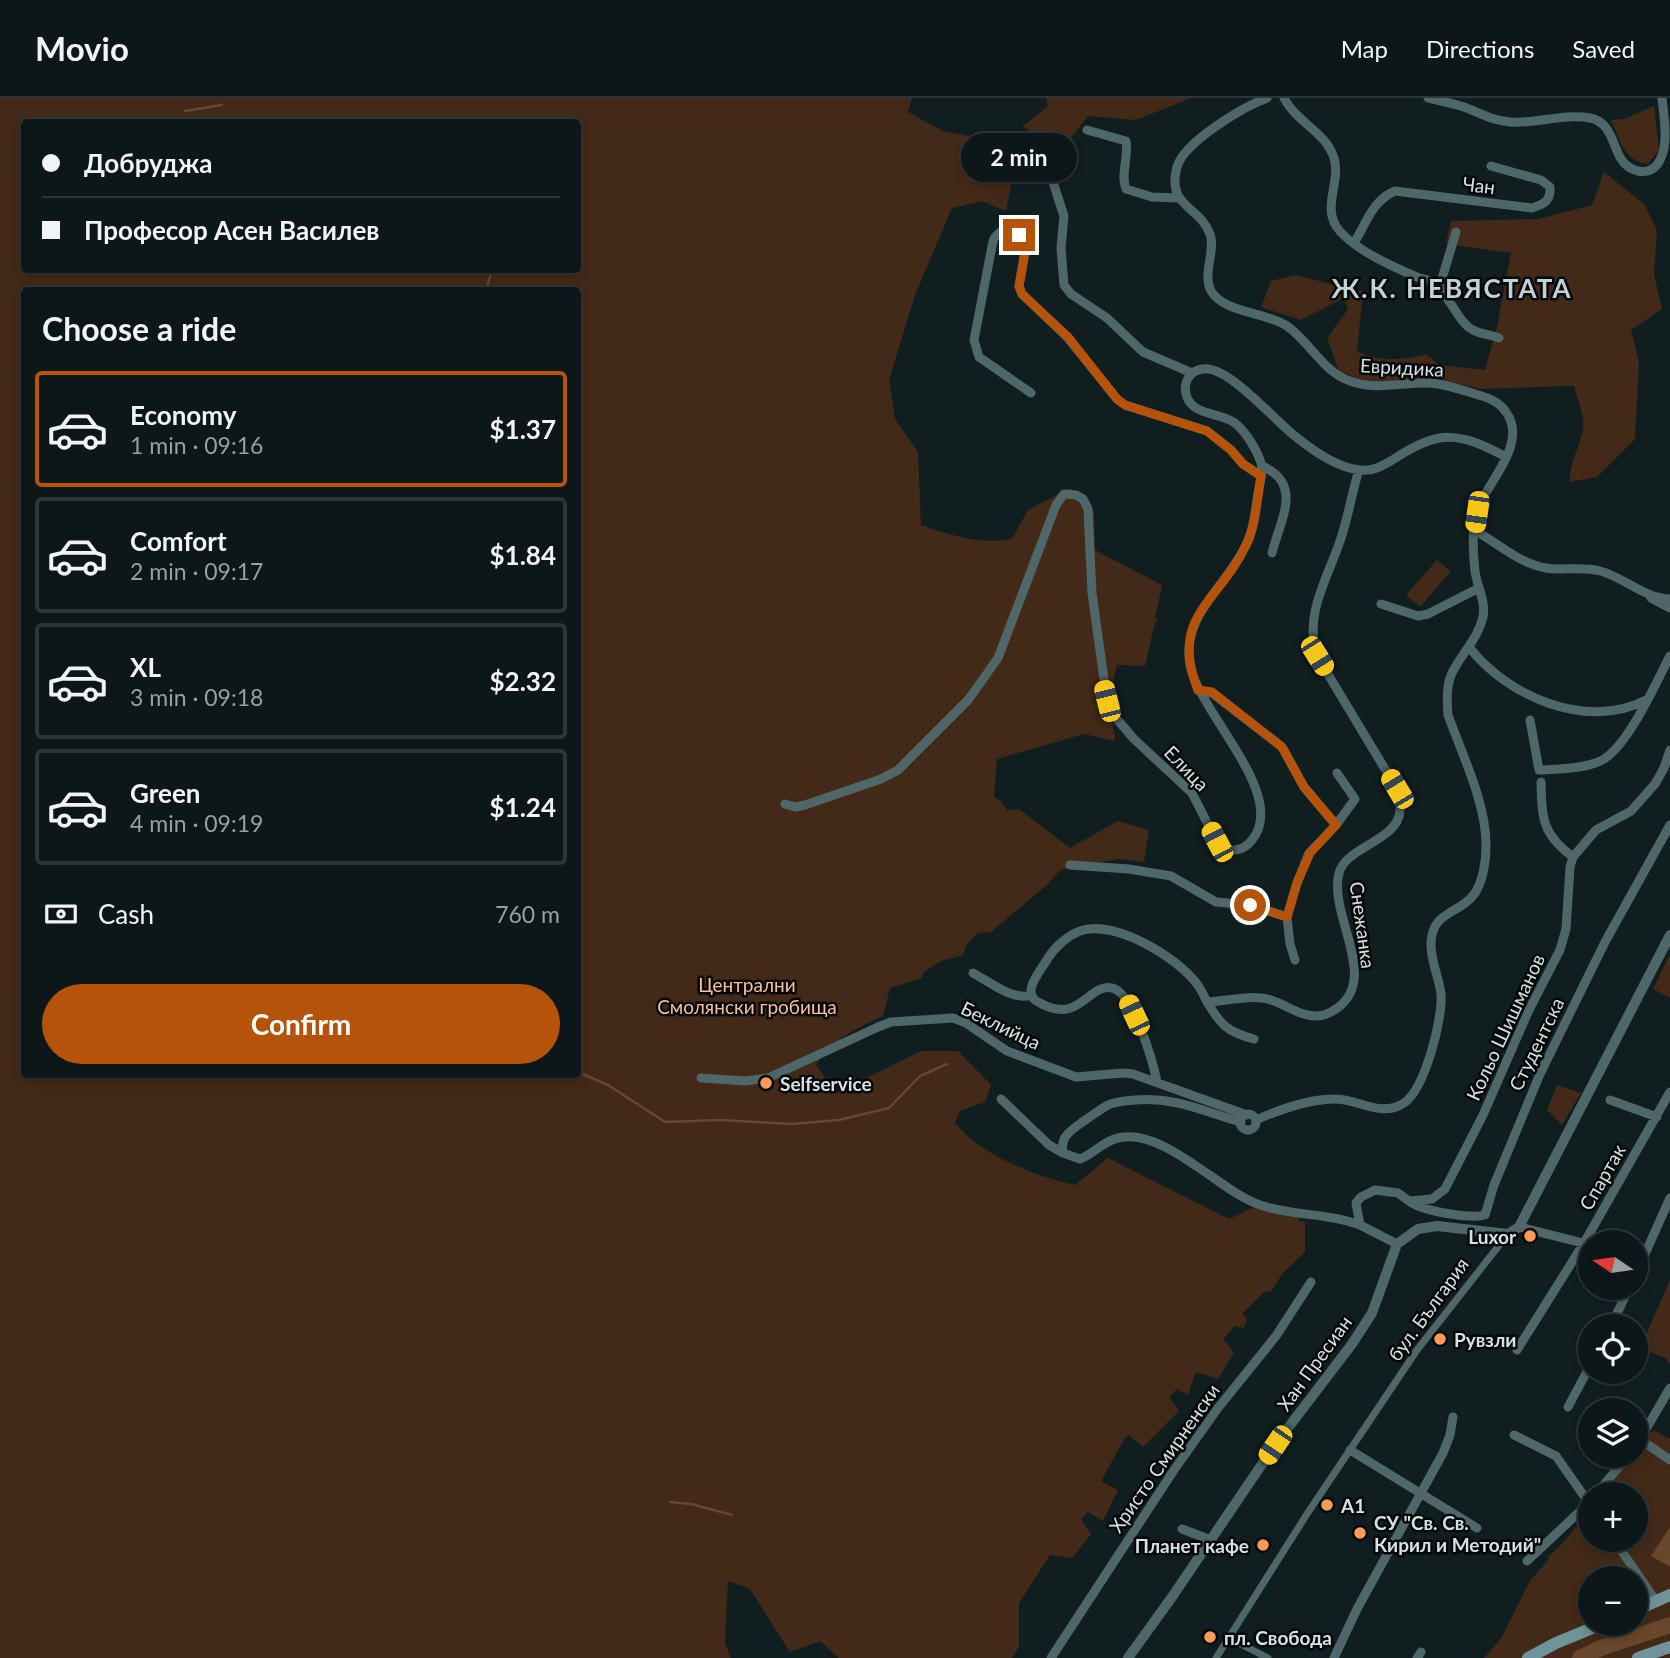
<!DOCTYPE html>
<meta charset="utf-8">
<style>
:root{--surface:#0d1618;--page:#161f21;--text:#f1f3f6;--muted:#9a9fa2;--line:#2d3537;--accent:#b45309}
body{margin:0;font-family:Lato,sans-serif;background:var(--page);color:var(--text);height:100vh;display:flex;flex-direction:column;font-size:26px;white-space:nowrap}
*{box-sizing:border-box;margin:0}
p{font-size:23px;color:var(--muted)}
.icon{flex:none;width:38px;height:38px;fill:none;stroke:currentColor;stroke-width:2;stroke-linecap:round;stroke-linejoin:round}
.map{position:relative;flex:1;overflow:hidden}
.drawer{position:absolute;left:21px;top:189px;width:560px;height:791px;display:flex;flex-direction:column;background:var(--surface);border-radius:7px;box-shadow:0 4px 10px #0003,0 0 0 2px var(--line)}
.drawer>*{flex:none}
.hud{position:absolute;left:21px;top:21px;width:560px;height:154px;border-radius:7px;box-shadow:0 4px 10px #0003,0 0 0 2px var(--line);display:grid;align-content:center;height:154px;padding:0 21px;background:var(--surface)}
.needle{width:46px;rotate:283deg}
.tools{position:absolute;left:1578px;top:1132px;display:grid;gap:14px}
.tools a{display:grid;place-items:center;width:70px;height:70px;border-radius:50%;background:var(--surface);box-shadow:0 4px 10px #0003,0 0 0 2px var(--line);font-size:35px}
.end{position:absolute;width:32px;height:32px;margin:-16px;border:9px solid #b45309;background:#fff;box-shadow:0 0 0 4px #fff}
.from{border-radius:50%}
.bubble{position:absolute;height:49px;border-radius:24px;background:var(--surface);box-shadow:0 4px 10px #0003,0 0 0 2px var(--line);font-size:23px;font-weight:700;line-height:49px;text-align:center}
.car{position:absolute;width:21px;height:42px;margin:-21px -10px;border-radius:9px;box-shadow:0 0 5px 2px #0007;background:linear-gradient(#f5c518 24%,#345 0 40%,#f5c518 0 76%,#345 0 86%,#f5c518 0)}
.hud b{display:flex;align-items:center;gap:24px;height:66px;font-size:26px}
.hud b+b{border-top:2px solid var(--line)}
.hud i{width:18px;height:18px;background:var(--text)}
ul{padding:0;list-style:none}
li{display:flex;align-items:center;gap:21px;height:116px;margin:0 14px 10px;padding:0 7px;border:4px solid var(--line);border-radius:7px}
li div{flex:1}
li b{display:block;font-size:26px}
li em{font-style:normal;font-weight:700}
li.selected{border-color:var(--accent)}
li>.icon{width:63px;height:63px;stroke-width:1.5}
h2{padding:0 21px;font-size:32px;line-height:84px}
.pay{display:flex;align-items:center;gap:18px;height:77px;padding:0 21px;font-size:26px}
.pay p{margin-inline-start:auto}
.button{display:flex;gap:14px;margin-top:auto;padding:14px 21px}
.button a{flex:1;height:80px;border-radius:42px;background:var(--accent);color:#fff;font-size:28px;font-weight:700;line-height:80px;text-align:center}
header{display:flex;align-items:center;gap:42px;box-sizing:border-box;height:98px;padding:0 35px;background:var(--surface);border-bottom:2px solid var(--line)}
header strong{font-size:33px}
nav{display:flex;gap:38px;margin-inline-start:auto;font-size:24px}
.map>svg:first-child{display:block}
</style>
<header>
<strong>Movio</strong>
<nav><a>Map</a><a>Directions</a><a>Saved</a></nav>
</header>
<div class="map">
<svg width="1670" height="1560" viewBox="0 0 1670 1560">
<rect width="100%" height="100%" fill="#111e20"/>
<path fill="#432917" fill-rule="evenodd" d="M0 0H912L908 14 943 33 999 44 1013 76 1006 113 982 103 952 110 915 197 889 282 895 321 918 354 921 427C949 437 982 447 1012 441L1028 412 1070 390 1094 413 1095 452 1162 487 1155 520 1159 523 1155 524 1145 568 1117 567 1109 601 1115 643 1084 636 997 661 994 699 1001 703 1007 712 1019 711 1070 750 1118 723 1149 732 1144 764 1118 761 1060 772 1048 786 991 834 978 835 967 846 963 857 941 863 924 874 922 880 890 890 883 918C856 931 832 941 816 967L836 995 921 953H958L991 987 985 1004 960 1013 955 1025C984 1059 1033 1077 1075 1087L1108 1060 1229 1121 1252 1110 1299 1118V1123L1305 1124V1154L1283 1175 1271 1193 1264 1194 1242 1216 1247 1221 1244 1230 1235 1228 1223 1241 1234 1255 1218 1281 1196 1274 1188 1297 1177 1291 1169 1299 1179 1313 1143 1349 1129 1337 1125 1340 1101 1383 1118 1392 1103 1423 1088 1414 1081 1421 1091 1436 1072 1460 1050 1457 1019 1505V1549L1012 1560H839L820 1543 790 1554 750 1491 728 1483 725 1545 731 1560H0ZM24 24H578V172H24ZM24 192H578V976H24Z
M1046 0H1191L1136 22 1088 18 1058 56 1023 28 1048 8Z
M1654 8 1659 52 1648 66C1624 64 1620 42 1611 22L1624 21Z
M1604 74 1645 107 1657 133 1654 176 1662 211 1631 232 1639 265 1635 341 1597 379 1570 384C1569 364 1580 350 1583 331 1585 318 1577 300 1574 288L1481 291 1435 280 1377 285 1357 280 1339 273 1327 240 1348 211 1344 200 1301 222 1261 209 1271 183 1296 177 1363 194 1357 253C1378 264 1402 263 1426 256L1439 267 1485 272 1497 229 1511 155 1446 146 1451 123 1538 121 1592 107Z
M1437 462 1451 473 1420 509 1406 497Z
M1669 858H1670V900L1653 891Z
M1557 987 1581 995 1562 1027 1547 1012Z
M1670 1182V1268L1666 1260 1640 1250Z
M1653 1332 1670 1341V1560H1484L1502 1539 1530 1483 1549 1461 1547 1459 1560 1448 1591 1411V1442H1636V1396H1603L1633 1358H1636V1353ZM1591 1480H1636V1526H1591Z"/>
<path fill="#69472d" d="M1670 1429V1469L1651 1458Z"/>
<g fill="none" stroke-linecap="round" stroke-linejoin="round">
<path stroke="#69472d" stroke-width="2.5" d="M185 13 222 7
M486 192 492 172
M578 974 608 987 665 1024 720 1022 792 1026 839 1022 889 1010 920 978 947 966
M670 1404 691 1406 732 1417"/>
<path stroke="#69472d" stroke-width="16" d="M1580 1560 1601 1550 1670 1527"/>
<path stroke="#50676a" stroke-width="7" d="M1229 1540 1268 1560
M1216 1560 1307 1416 1417 1252 1508 1136"/>
<path stroke="#50676a" stroke-width="9" d="M1284 0C1296 24 1326 34 1334 60 1341 83 1323 107 1336 128 1350 150 1393 169 1417 179 1421 181 1428 181 1432 184 1448 193 1457 224 1473 232 1480 236 1491 237 1499 240
M1428 0C1440 3 1452 5 1464 9 1480 15 1493 23 1510 24 1536 26 1564 15 1590 20 1611 24 1612 46 1621 61 1629 73 1646 79 1657 67 1670 50 1664 21 1662 0
M1087 32 1126 43C1129 59 1120 77 1126 91L1152 99 1178 100
M1042 50 1064 118 1061 150 1064 187 1071 196 1107 220 1143 254 1192 275
M1354 145C1367 124 1372 103 1395 93L1532 110C1544 106 1551 103 1550 89L1541 82 1491 68
M1433 184H1441L1456 134
M1031 295 979 259 974 242 993 143 995 139 1003 132 1019 137 1026 148 1019 188 1022 196 1067 239 1117 301 1125 307 1207 333 1231 352 1243 366 1261 378
M1262 368C1304 386 1280 422 1272 455
M1474 432C1498 445 1518 465 1546 470 1563 473 1582 468 1600 473 1624 479 1643 500 1670 501
M1651 500 1670 510
M1381 506 1418 518 1428 516 1479 490
M1469 549C1507 598 1586 633 1646 602
M1198 592 1212 595 1282 649 1304 689 1336 727
M1530 622 1539 672C1559 671 1580 671 1598 664 1626 654 1656 584 1670 558
M1541 684C1542 721 1542 736 1573 759
M785 706 795 709 805 707 881 681 898 672 968 602 998 560 1056 407 1064 396 1076 397 1083 401 1088 411 1092 495 1107 603 1115 619 1134 641 1192 695 1217 744 1229 752C1239 753 1246 750 1252 742 1289 697 1199 615 1190 567 1181 517 1227 488 1246 447 1254 433 1255 412 1258 396 1259 387 1264 373 1261 365 1257 352 1246 334 1235 325 1224 317 1207 317 1196 310 1179 299 1183 273 1203 271 1228 267 1275 323 1295 338 1312 352 1338 370 1360 372 1373 374 1384 367 1394 361 1440 331 1459 334 1506 359
M1070 767 1129 771 1171 778 1216 804 1250 807 1287 819
M1295 862 1290 846 1287 819 1297 785 1309 755 1336 727 1355 701 1337 675
M973 875C990 884 1012 903 1032 897
M1207 904C1221 927 1227 934 1254 941
M701 980 745 983 768 980 878 929 891 924 953 920 966 925 1007 953 1076 979 1123 975 1133 976 1247 1017
M1157 984C1153 964 1133 894 1112 890 1088 885 1080 927 1040 905 1035 903 1031 899 1031 893 1031 883 1043 869 1048 860 1055 849 1067 838 1080 833 1114 821 1177 859 1197 886 1201 891 1204 898 1207 904 1227 903 1252 896 1271 902 1287 907 1299 918 1316 918 1323 918 1330 915 1336 911 1381 881 1328 817 1339 775 1346 748 1399 743 1400 712 1401 706 1398 698 1397 691L1317 558C1303 514 1330 477 1342 437 1349 415 1352 394 1359 372
M1001 1001 1049 1047 1063 1055
M1610 1002 1657 1019
M1240 1024a8 8 0 1 1 16 0a8 8 0 1 1-16 0Z
M1256 1022C1278 1012 1308 1002 1332 1001 1357 999 1380 1021 1404 1005 1425 991 1443 920 1441 896 1439 879 1430 862 1431 844 1433 812 1461 816 1475 795 1483 783 1486 763 1486 749 1487 707 1462 656 1448 617 1447 603 1446 588 1452 575 1461 556 1478 541 1483 519 1486 503 1477 489 1475 473 1473 454 1471 427 1478 410 1490 381 1528 345 1506 314 1499 303 1486 299 1475 296 1460 291 1445 286 1429 285 1402 284 1376 293 1350 283 1323 274 1310 244 1287 228 1266 214 1224 215 1211 193 1202 176 1216 153 1210 136 1200 108 1166 109 1177 69 1184 44 1243 9 1267 0
M1241 1024C1202 1013 1177 999 1135 1002 1126 1003 1117 1003 1108 1007 1099 1012 1090 1019 1081 1025 1069 1034 1060 1039 1063 1055L1080 1061C1094 1056 1103 1043 1118 1040 1164 1029 1220 1094 1260 1107 1293 1118 1328 1115 1360 1127
M1409 1103C1421 1113 1470 1121 1485 1117L1494 1087 1540 976 1605 844 1670 727
M1519 1129 1591 1147
M1397 1146 1360 1127 1356 1105 1361 1099 1375 1092 1398 1095 1409 1103 1432 1101 1445 1091 1483 1017 1529 912 1560 852 1566 831 1570 769 1573 759 1596 732 1631 713 1655 686 1664 670 1670 652
M1636 1176 1670 1100
M1611 1228 1629 1190
M1517 1252 1584 1145 1670 994
M1568 1309 1591 1266
M1514 1337 1556 1358 1591 1408
M1641 1342 1670 1362
M1636 1348 1670 1290
M1350 1352 1477 1430
M1596 1396 1628 1358
M1182 1431 1211 1442
M1614 1442 1656 1503
M1527 1463 1591 1403
M1051 1560 1174 1372 1218 1310 1276 1238 1311 1184
M1334 1560 1357 1511 1443 1355 1450 1337 1453 1319
M1417 1560 1421 1554"/>
<path stroke="#50676a" stroke-width="10" d="M1128 1560 1172 1499 1275 1347 1352 1246 1372 1215 1397 1146 1418 1131 1437 1128 1508 1136 1519 1129 1670 837"/>
<path stroke="#6e9398" stroke-width="12" d="M1636 1512 1670 1497
M1528 1560 1556 1545 1602 1526
M1638 1560 1670 1549"/>
</g>
<g fill="none" stroke-linecap="round" stroke-linejoin="round">
<path stroke="#b45309" stroke-width="9" d="M1019 137 1026 148 1019 188 1022 196 1068 239 1117 301 1125 307 1207 333 1231 352 1243 366 1261 378C1257 400 1256 427 1246 447 1220 504 1168 518 1198 592L1212 594 1282 649 1304 689 1336 727 1310 755 1297 785 1287 819 1250 807"/>
</g>
<g fill="#fc9d53" stroke="#030708" stroke-width="2.5">
<circle cx="766" cy="985" r="7"/>
<circle cx="1530" cy="1138" r="7"/>
<circle cx="1440" cy="1241" r="7"/>
<circle cx="1327" cy="1407" r="7"/>
<circle cx="1360" cy="1435" r="7"/>
<circle cx="1263" cy="1447" r="7"/>
<circle cx="1210" cy="1539" r="7"/>
</g>
<g text-anchor="middle" dominant-baseline="central" stroke-width="5" stroke-linejoin="round" paint-order="stroke">
<g font-size="19" fill="#d8e1e2" stroke="#030708">
<text transform="translate(1479 87) rotate(7)">Чан</text>
<text transform="translate(1402 269) rotate(3)">Евридика</text>
<text transform="translate(1187 670) rotate(46)">Елица</text>
<text transform="translate(1363 827) rotate(82)">Снежанка</text>
<text transform="translate(1001 927) rotate(26)">Беклийца</text>
<text transform="translate(1505 929) rotate(-65)">Кольо Шишманов</text>
<text transform="translate(1536 946) rotate(-64)">Студентска</text>
<text transform="translate(1602 1079) rotate(-60)">Спартак</text>
<text transform="translate(1428 1211) rotate(-54)">бул. България</text>
<text transform="translate(1314 1265) rotate(-54)">Хан Пресиан</text>
<text transform="translate(1164 1360) rotate(-55)">Христо Смирненски</text>
</g>
<g font-size="19" fill="#fcbf93" stroke="#030708">
<text x="747" y="886">Централни<tspan x="747" dy="22">Смолянски гробища</tspan></text>
</g>
<g font-size="19" font-weight="bold" fill="#d8e1e2" stroke="#030708" text-anchor="start">
<text x="780" y="985">Selfservice</text>
<text x="1516" y="1138" text-anchor="end">Luxor</text>
<text x="1454" y="1241">Рувзли</text>
<text x="1341" y="1407">A1</text>
<text x="1374" y="1424">СУ "Св. Св.<tspan x="1374" dy="22">Кирил и Методий"</tspan></text>
<text x="1249" y="1447" text-anchor="end">Планет кафе</text>
<text x="1224" y="1539">пл. Свобода</text>
</g>
<g font-size="26" font-weight="bold" letter-spacing="2" fill="#c1d2d4" stroke="#030708">
<text x="1452" y="190">Ж.К. НЕВЯСТАТА</text>
</g>
</g>
</svg>
<div class="tools">
<a><svg class="needle" viewBox="-14 -14 28 28"><path d="M0-13l5 13h-10z" fill="#e53935"/><path d="M0 13l5-13h-10z" fill="#9a9fa2"/></svg></a>
<a><svg class="icon" aria-label="locate" viewBox="0 0 24 24"><circle cx="12" cy="12" r="6"/><path d="M12 2v4M12 18v4M2 12h4M18 12h4"/></svg></a>
<a><svg class="icon" aria-label="layers" viewBox="0 0 24 24"><path d="M12 4l9 5-9 5-9-5zM3 14l9 5 9-5"/></svg></a>
<a>+</a>
<a>−</a>
</div>
<i class="end from" style="left:1250px;top:807px"></i>
<i class="end" style="left:1019px;top:137px"></i>
<div class="bubble" style="left:961px;top:35px;width:116px">2 min</div>
<i class="car" style="left:1477px;top:414px;rotate:188deg"></i>
<i class="car" style="left:1317px;top:558px;rotate:148deg"></i>
<i class="car" style="left:1107px;top:603px;rotate:346deg"></i>
<i class="car" style="left:1397px;top:691px;rotate:329deg"></i>
<i class="car" style="left:1217px;top:744px;rotate:332deg"></i>
<i class="car" style="left:1134px;top:917px;rotate:335deg"></i>
<i class="car" style="left:1275px;top:1347px;rotate:214deg"></i>
<div class="hud">
<b><i class="from"></i>Добруджа</b>
<b><i></i>Професор Асен Василев</b>
</div>
<section class="drawer">
<h2>Choose a ride</h2>
<ul>
<li class="selected"><svg class="icon" aria-label="car" viewBox="0 0 24 24"><path d="M5 17H2v-5l4-1 3-4h7l3 4 3 1v5h-3M9 17h6M6 11h13"/><circle cx="7" cy="17" r="2"/><circle cx="17" cy="17" r="2"/></svg><div><b>Economy</b><p>1 min · 09:16</p></div><em>$1.37</em></li>
<li><svg class="icon" aria-label="car" viewBox="0 0 24 24"><path d="M5 17H2v-5l4-1 3-4h7l3 4 3 1v5h-3M9 17h6M6 11h13"/><circle cx="7" cy="17" r="2"/><circle cx="17" cy="17" r="2"/></svg><div><b>Comfort</b><p>2 min · 09:17</p></div><em>$1.84</em></li>
<li><svg class="icon" aria-label="car" viewBox="0 0 24 24"><path d="M5 17H2v-5l4-1 3-4h7l3 4 3 1v5h-3M9 17h6M6 11h13"/><circle cx="7" cy="17" r="2"/><circle cx="17" cy="17" r="2"/></svg><div><b>XL</b><p>3 min · 09:18</p></div><em>$2.32</em></li>
<li><svg class="icon" aria-label="car" viewBox="0 0 24 24"><path d="M5 17H2v-5l4-1 3-4h7l3 4 3 1v5h-3M9 17h6M6 11h13"/><circle cx="7" cy="17" r="2"/><circle cx="17" cy="17" r="2"/></svg><div><b>Green</b><p>4 min · 09:19</p></div><em>$1.24</em></li>
</ul>
<div class="pay"><svg class="icon" aria-label="cash" viewBox="0 0 24 24"><path d="M3 7h18v10H3z"/><circle cx="12" cy="12" r="2"/></svg>Cash<p>760 m</p></div>
<div class="button"><a>Confirm</a></div>
</section>
</div>
